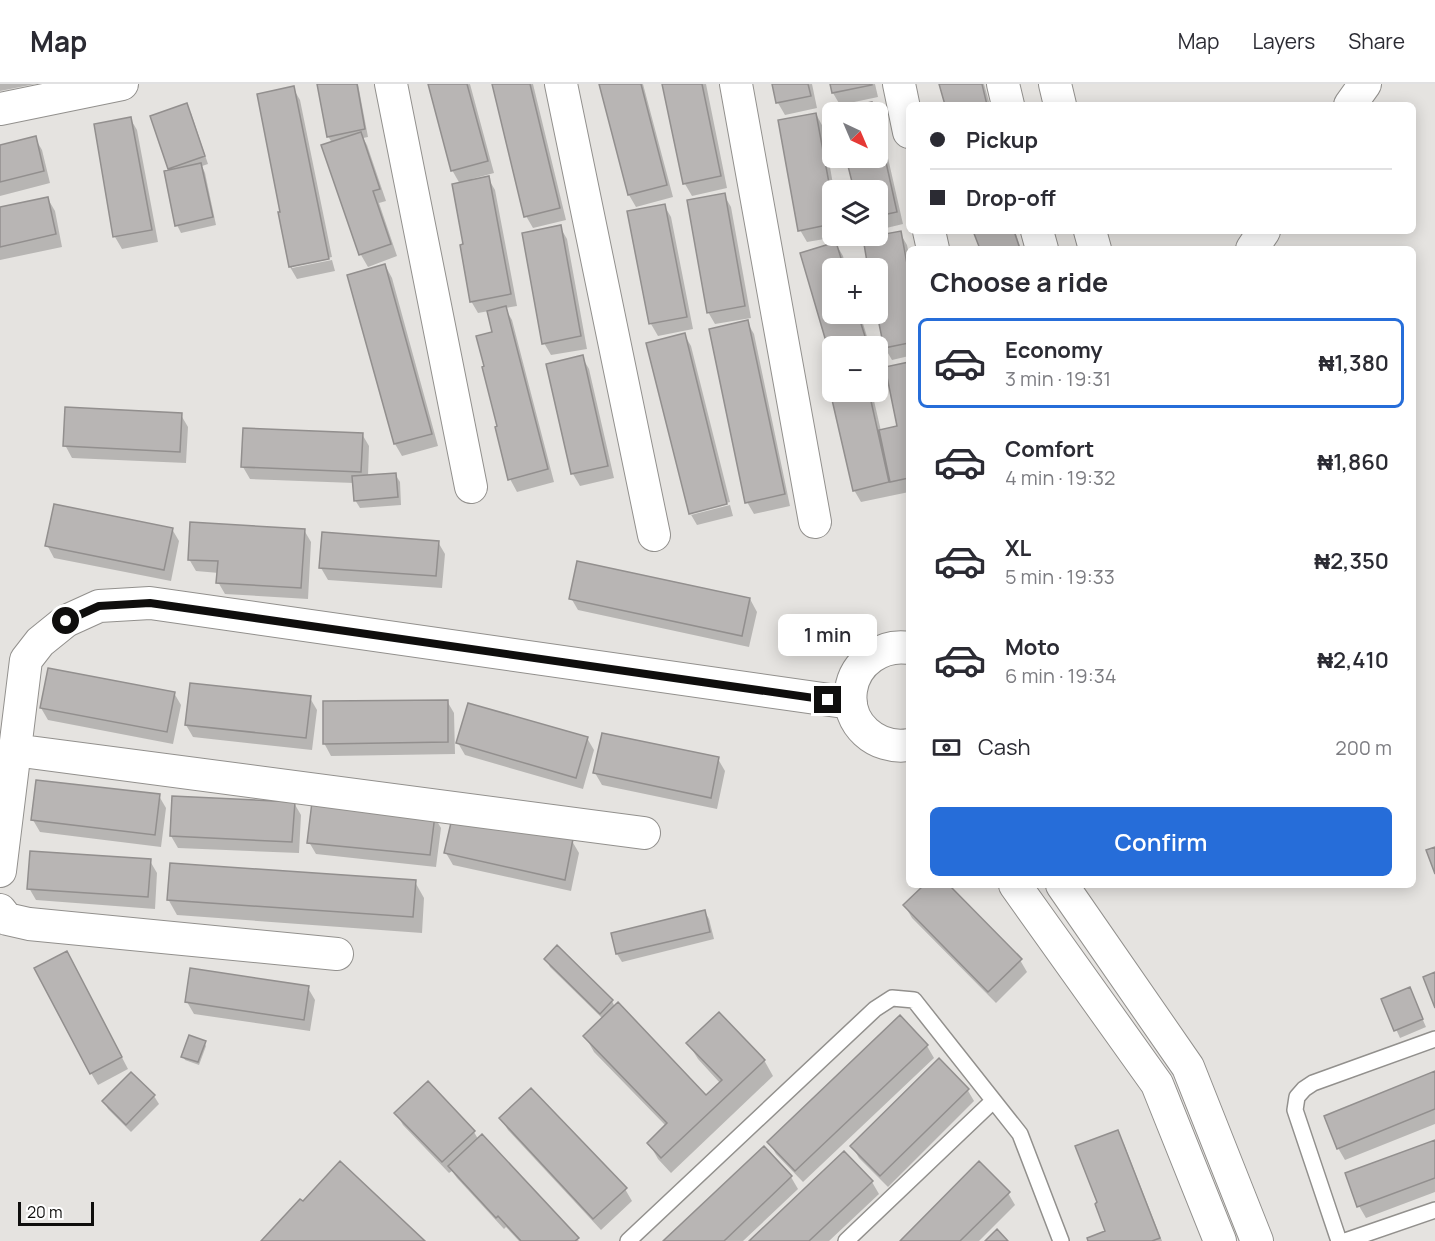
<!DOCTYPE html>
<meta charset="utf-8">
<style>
:root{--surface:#fff;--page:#f2f2f3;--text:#2b2b33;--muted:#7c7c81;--line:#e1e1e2;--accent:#266dd9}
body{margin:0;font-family:Manrope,sans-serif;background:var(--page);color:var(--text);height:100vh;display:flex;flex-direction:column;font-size:22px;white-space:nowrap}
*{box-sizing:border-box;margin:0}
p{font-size:20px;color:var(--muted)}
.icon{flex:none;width:33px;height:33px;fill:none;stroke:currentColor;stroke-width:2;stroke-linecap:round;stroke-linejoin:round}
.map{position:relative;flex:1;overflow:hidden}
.details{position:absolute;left:906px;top:162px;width:510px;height:642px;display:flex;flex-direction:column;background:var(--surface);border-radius:9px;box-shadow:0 3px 15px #0003}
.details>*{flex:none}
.top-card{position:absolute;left:906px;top:18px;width:510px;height:132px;border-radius:9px;box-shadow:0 3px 15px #0003;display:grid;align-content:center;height:132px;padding:0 24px;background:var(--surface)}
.needle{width:39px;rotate:136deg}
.tools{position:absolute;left:822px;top:18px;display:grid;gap:12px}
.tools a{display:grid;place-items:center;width:66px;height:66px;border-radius:9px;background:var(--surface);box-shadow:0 3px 15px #0003;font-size:30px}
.scale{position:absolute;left:18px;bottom:15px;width:76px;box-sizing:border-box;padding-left:6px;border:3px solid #0f0e0d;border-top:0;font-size:16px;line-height:21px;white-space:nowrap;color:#0f0e0d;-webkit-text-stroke:4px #fff;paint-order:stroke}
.end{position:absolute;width:27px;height:27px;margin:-14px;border:8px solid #0f0e0d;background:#fff;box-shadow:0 0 0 3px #fff}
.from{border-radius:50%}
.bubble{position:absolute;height:42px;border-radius:9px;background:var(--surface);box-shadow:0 3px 15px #0003;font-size:20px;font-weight:600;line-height:42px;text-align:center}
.top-card b{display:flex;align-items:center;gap:21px;height:57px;font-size:22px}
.top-card b+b{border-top:2px solid var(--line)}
.top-card i{width:15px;height:15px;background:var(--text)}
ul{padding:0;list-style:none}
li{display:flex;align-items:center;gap:18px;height:90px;margin:0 12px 9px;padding:0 12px;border:3px solid transparent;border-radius:9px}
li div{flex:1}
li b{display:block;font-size:22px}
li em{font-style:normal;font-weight:600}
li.active{border-color:var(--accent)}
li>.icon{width:54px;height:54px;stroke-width:1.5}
h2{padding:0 24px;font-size:27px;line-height:72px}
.pay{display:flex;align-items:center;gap:15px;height:66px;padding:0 24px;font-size:22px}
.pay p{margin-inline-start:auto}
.action{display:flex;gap:12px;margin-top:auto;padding:12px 24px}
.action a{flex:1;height:69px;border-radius:9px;background:var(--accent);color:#fff;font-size:24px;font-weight:600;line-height:69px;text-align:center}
header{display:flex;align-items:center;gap:36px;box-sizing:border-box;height:84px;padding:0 30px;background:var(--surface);border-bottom:2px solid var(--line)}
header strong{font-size:28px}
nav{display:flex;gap:33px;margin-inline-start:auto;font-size:21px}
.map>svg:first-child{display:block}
</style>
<header>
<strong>Map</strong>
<nav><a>Map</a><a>Layers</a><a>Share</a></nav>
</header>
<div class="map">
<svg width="1435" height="1157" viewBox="0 0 1435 1157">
<rect width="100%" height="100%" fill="#e5e3e0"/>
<path fill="#0003" d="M0 0H35L0 7Z
M318 0H358L368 53 363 54 367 61 386 117 379 119 397 172 368 183 361 171 323 62 332 59 328 52Z
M429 0H470L494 89 472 95V97L488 94 495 106 517 222 505 224 512 236 554 398 517 408 510 395 499 343 494 249 489 227 478 229 471 217 465 161 460 100 452 86Z
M494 0H533L566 136 533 144 526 132Z
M601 0H643L673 113 636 123 629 111Z
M664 0H706L727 104 692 112 685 100Z
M774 0H812L817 24 785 31 778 19Z
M832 0H875L878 13 840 21 833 9Z
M941 0H984L990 21H946Z
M293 4 300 16 332 173 292 181V184L332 176 335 187 297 195 290 183Z
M871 19 876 28H837Z
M186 21 191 29 208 80 202 82 205 89 216 141 181 149 177 141 171 87 170 84Z
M816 30 823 43 834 106H832V152H842L807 158 800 146Z
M878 30 903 140 878 146V106H855L848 74H878Z
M130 34 137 46 158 158 122 165 115 153 95 41Z
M35 54 42 66 50 99 0 112V63Z
M724 111 731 123 751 234 715 240 708 228Z
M48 115 55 127 62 163 0 176V125Z
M664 121 671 133 693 245 658 252 651 240 629 128Z
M560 143 567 155 587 265 551 271 544 259Z
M975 147H1015L1021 165H981Z
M900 149 907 161 909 171V272L892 276 885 264 878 224V184H870L864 156Z
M836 160 843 172 846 184H832V230H860L870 262H832V275L802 170Z
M385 181 392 194 438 362 402 372 395 360Z
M747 238 754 250 790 422 754 430 747 418Z
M684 250 691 262 730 418 691 428V431L730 421 733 432 697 441 690 429Z
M582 273 589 285 614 394 580 402 573 390 548 281Z
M909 279V408L861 418 854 406 829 295H832V308H872L881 347 899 343Z
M181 331 188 343 186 379 72 374 65 361Z
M362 350 369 362 368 392 395 390 400 398 401 421 360 424 355 416 354 399 250 395 243 383Z
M172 445 179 457 171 497 54 474 47 461Z
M304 446 311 458 308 515 225 510 218 498 219 489 196 487 189 475Z
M438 458 445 470 442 504 328 496 321 484Z
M571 514 750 515 757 528 749 563 578 526Z
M174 609 181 621 173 660 48 636 41 624Z
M310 614 317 626 312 666 193 653 186 641Z
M447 617 454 629 455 670 331 672 324 659Z
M587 654 594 666 583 705 465 671 458 659Z
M718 675 725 687 717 725 602 701 595 689Z
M159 712 166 724 161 763 40 748 33 736Z
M294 719 301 731 299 769 178 764 171 752Z
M434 732 441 744 436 783 316 770 309 758Z
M572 757 579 769 571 807 453 781 446 769Z
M150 777 157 789 155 825 36 816 29 804Z
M415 798 424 814 422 849 177 831 168 815Z
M926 801H947L1020 876 1027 888 996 919 912 834 905 822Z
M705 828 709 835 714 855 622 878 617 870 613 850Z
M546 875 612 917 615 923 706 1013 720 999 698 975 688 959 764 976 773 992 671 1089 658 1075 649 1059 666 1042 594 968 585 952 603 935 550 883Z
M74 881 128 985 98 1001 91 989Z
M308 904 315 916 310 947 194 930 187 918Z
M1413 913 1426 943 1400 954 1383 916Z
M204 958 206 962 199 981 185 976 183 972Z
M927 962 934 974 803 1098 776 1070 769 1058Z
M1435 989V1040L1345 1076 1338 1064Z
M131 990 154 1012 159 1020 131 1048 108 1025 104 1017Z
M967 1005 974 1017 888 1103 859 1074 852 1062Z
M396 1029 474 1048 478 1055 579 1157H519L506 1143 504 1145 457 1094 452 1087 449 1089 403 1041Z
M501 1034 625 1105 632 1117 601 1146 508 1046Z
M1117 1048 1124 1060 1162 1157H1089L1107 1148Z
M1435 1057V1108L1366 1134 1359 1122Z
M791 1093 798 1105 743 1157H665Z
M872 1098 879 1110 829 1157H751Z
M1008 1109 1015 1121 979 1157H902Z"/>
<path fill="#b8b5b4" stroke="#928f8e" stroke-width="1.5" d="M317 0H357L365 45 327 53Z
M428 0H467L488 77 451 87Z
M492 0H530L560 124 524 133Z
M599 0H641L667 101 628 111Z
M662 0H702L721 92 683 100Z
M772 0H808L811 12 776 19Z
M830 0H872V1L832 9Z
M939 0H982L987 21H945Z
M294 2 329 175 289 183 278 128H280L257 10Z
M872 18 874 28H836L835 26Z
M187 19 205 72 168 85 150 32Z
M816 29 832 115V140L798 147 778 36Z
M131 33 152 146 113 153 94 40Z
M878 42 897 128 878 132V106H854L846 74H878Z
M361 48 380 105 373 107 391 160 359 171 321 61Z
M36 52 44 87 0 98V61Z
M201 79 213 133 175 142 164 87Z
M489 92 511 210 470 218 460 161 463 160 452 100Z
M725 109 745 222 707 229 687 116Z
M48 113 56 150 0 163V123Z
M665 120 687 233 649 240 627 127Z
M561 141 581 252 542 260 522 149Z
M901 147 909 191V259L884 264 877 230 878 184H868L863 154Z
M973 147H1014L1020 165H980Z
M836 158 844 184H832V230H858L868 262H832V278L800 169Z
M385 180 432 350 394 360 347 191Z
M506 222 548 385 508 396 495 343 497 342 482 283 484 282 476 252 492 248 487 227Z
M748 236 785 410 745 419 709 245Z
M685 249 727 420 689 430 646 259Z
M583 271 608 382 571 390 546 280Z
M909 278V394L890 398 879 346 897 342 885 283Z
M832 293V308H869L889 398 853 407 827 294Z
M65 323 182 329 180 368 63 362Z
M243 344 363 349 361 388 241 383Z
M396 389 398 413 354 417 352 392Z
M54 420 173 444 164 486 45 462Z
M190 438 305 445 301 504 216 499 218 477 188 476Z
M322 448 439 457 436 492 319 484Z
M577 477 750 514 742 552 569 515Z
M48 584 175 608 167 648 40 624Z
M190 599 311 612 306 654 185 641Z
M448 616V658L323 660V617Z
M468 619 588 653 576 694 456 659Z
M602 649 719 673 711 714 593 689Z
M36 696 160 710 155 751 31 736Z
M172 712 295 718 292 758 170 752Z
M312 718 435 731 430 771 307 759Z
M453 730 573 755 565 796 444 769Z
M1435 763V790L1426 766Z
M30 767 151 775 148 813 27 805Z
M170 779 416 796 413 833 167 816Z
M924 801H949L1022 875 988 908 903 821Z
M705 826 710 848 616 870 611 849Z
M557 861 613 916 600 930 544 875Z
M67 867 122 973 90 990 34 884Z
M190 884 309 902 304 936 185 918Z
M1435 888V924L1423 893Z
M1410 903 1423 935 1394 947 1381 915Z
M618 918 706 1011 722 996 686 959 719 928 765 976 661 1074 647 1059 667 1039 583 952Z
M900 931 928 961 795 1087 767 1058Z
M189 951 206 957 198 978 181 973Z
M939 974 969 1005 880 1092 850 1062Z
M1435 987V1025L1337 1065 1324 1032Z
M131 988 155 1011 126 1041 102 1017Z
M428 997 475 1047 442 1078 394 1029Z
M531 1004 627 1104 593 1135 499 1034Z
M1118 1046 1160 1154 1152 1157H1088L1087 1154 1105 1147 1095 1120 1097 1118 1075 1062Z
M482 1050 579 1154 575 1157H521L498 1132 496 1134 448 1082Z
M1435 1056V1094L1357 1123 1345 1089Z
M764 1062 792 1092 724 1157H663Z
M844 1067 873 1097 809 1157H749Z
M340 1077 425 1157H261L300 1115 303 1117Z
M979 1077 1010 1108 960 1157H900Z
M997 1145 1008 1157H985Z"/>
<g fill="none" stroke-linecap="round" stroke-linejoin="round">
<g stroke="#92908d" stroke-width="18">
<path id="service" d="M628 1157 875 925 892 914 914 916 1020 1050 1061 1157
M846 1157 993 1017
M1339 1157 1295 1026 1297 1013 1304 1005 1313 999 1435 955
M1345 1157 1435 1126"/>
</g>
<g stroke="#92908d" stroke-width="34">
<path id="minor" d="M391 0 471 403
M561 0 654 451
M736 0 815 438
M899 0 909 48
M1003 0 1008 21
M1055 0 1060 21
M1350 21 1365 0
M0 25 122 0
M929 147 933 165
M1037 147 1042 165
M1090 147 1095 165
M1252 165 1264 147
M909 564C882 560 855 578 851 606 846 640 876 666 909 661
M14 666 644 749
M0 787 26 576 40 558 66 537 99 522 150 519 851 619
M1015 801 1157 1000 1220 1157
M1062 801 1188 983 1257 1157
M0 826 7 835 29 840 337 870"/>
</g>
<use href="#service" stroke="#fff" stroke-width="15"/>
<use href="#minor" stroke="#fff" stroke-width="32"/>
</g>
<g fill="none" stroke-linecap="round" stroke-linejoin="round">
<path stroke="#0f0e0d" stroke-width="8" d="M66 537 99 522 150 519 828 616"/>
</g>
</svg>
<div class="tools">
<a><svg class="needle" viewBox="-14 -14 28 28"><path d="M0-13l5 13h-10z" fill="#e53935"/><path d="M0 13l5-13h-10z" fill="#7c7c81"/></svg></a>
<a><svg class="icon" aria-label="layers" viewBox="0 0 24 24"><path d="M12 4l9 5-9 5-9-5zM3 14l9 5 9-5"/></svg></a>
<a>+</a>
<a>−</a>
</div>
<div class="scale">20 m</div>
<i class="end from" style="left:66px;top:537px"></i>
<i class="end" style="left:828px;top:616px"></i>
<div class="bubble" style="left:778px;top:530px;width:99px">1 min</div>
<div class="top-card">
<b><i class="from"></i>Pickup</b>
<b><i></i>Drop-off</b>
</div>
<section class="details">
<h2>Choose a ride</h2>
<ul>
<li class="active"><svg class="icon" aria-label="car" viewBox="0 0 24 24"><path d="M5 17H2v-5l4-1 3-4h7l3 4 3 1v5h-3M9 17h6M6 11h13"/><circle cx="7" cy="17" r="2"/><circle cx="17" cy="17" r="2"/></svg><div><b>Economy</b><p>3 min · 19:31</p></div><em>₦1,380</em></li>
<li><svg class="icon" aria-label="car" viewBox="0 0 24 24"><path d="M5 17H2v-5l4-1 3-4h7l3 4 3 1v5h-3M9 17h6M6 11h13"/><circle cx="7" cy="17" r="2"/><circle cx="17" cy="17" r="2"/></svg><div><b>Comfort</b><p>4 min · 19:32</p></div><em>₦1,860</em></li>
<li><svg class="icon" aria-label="car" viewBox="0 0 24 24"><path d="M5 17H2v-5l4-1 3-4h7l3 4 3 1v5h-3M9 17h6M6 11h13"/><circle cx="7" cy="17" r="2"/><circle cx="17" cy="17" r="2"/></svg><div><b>XL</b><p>5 min · 19:33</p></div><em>₦2,350</em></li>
<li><svg class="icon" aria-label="car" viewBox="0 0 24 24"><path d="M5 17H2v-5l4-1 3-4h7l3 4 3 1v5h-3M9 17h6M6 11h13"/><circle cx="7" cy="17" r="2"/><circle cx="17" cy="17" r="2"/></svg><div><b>Moto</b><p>6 min · 19:34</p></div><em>₦2,410</em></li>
</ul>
<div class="pay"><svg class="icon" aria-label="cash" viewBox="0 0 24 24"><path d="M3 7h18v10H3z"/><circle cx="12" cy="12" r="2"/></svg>Cash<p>200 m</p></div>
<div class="action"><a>Confirm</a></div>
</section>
</div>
